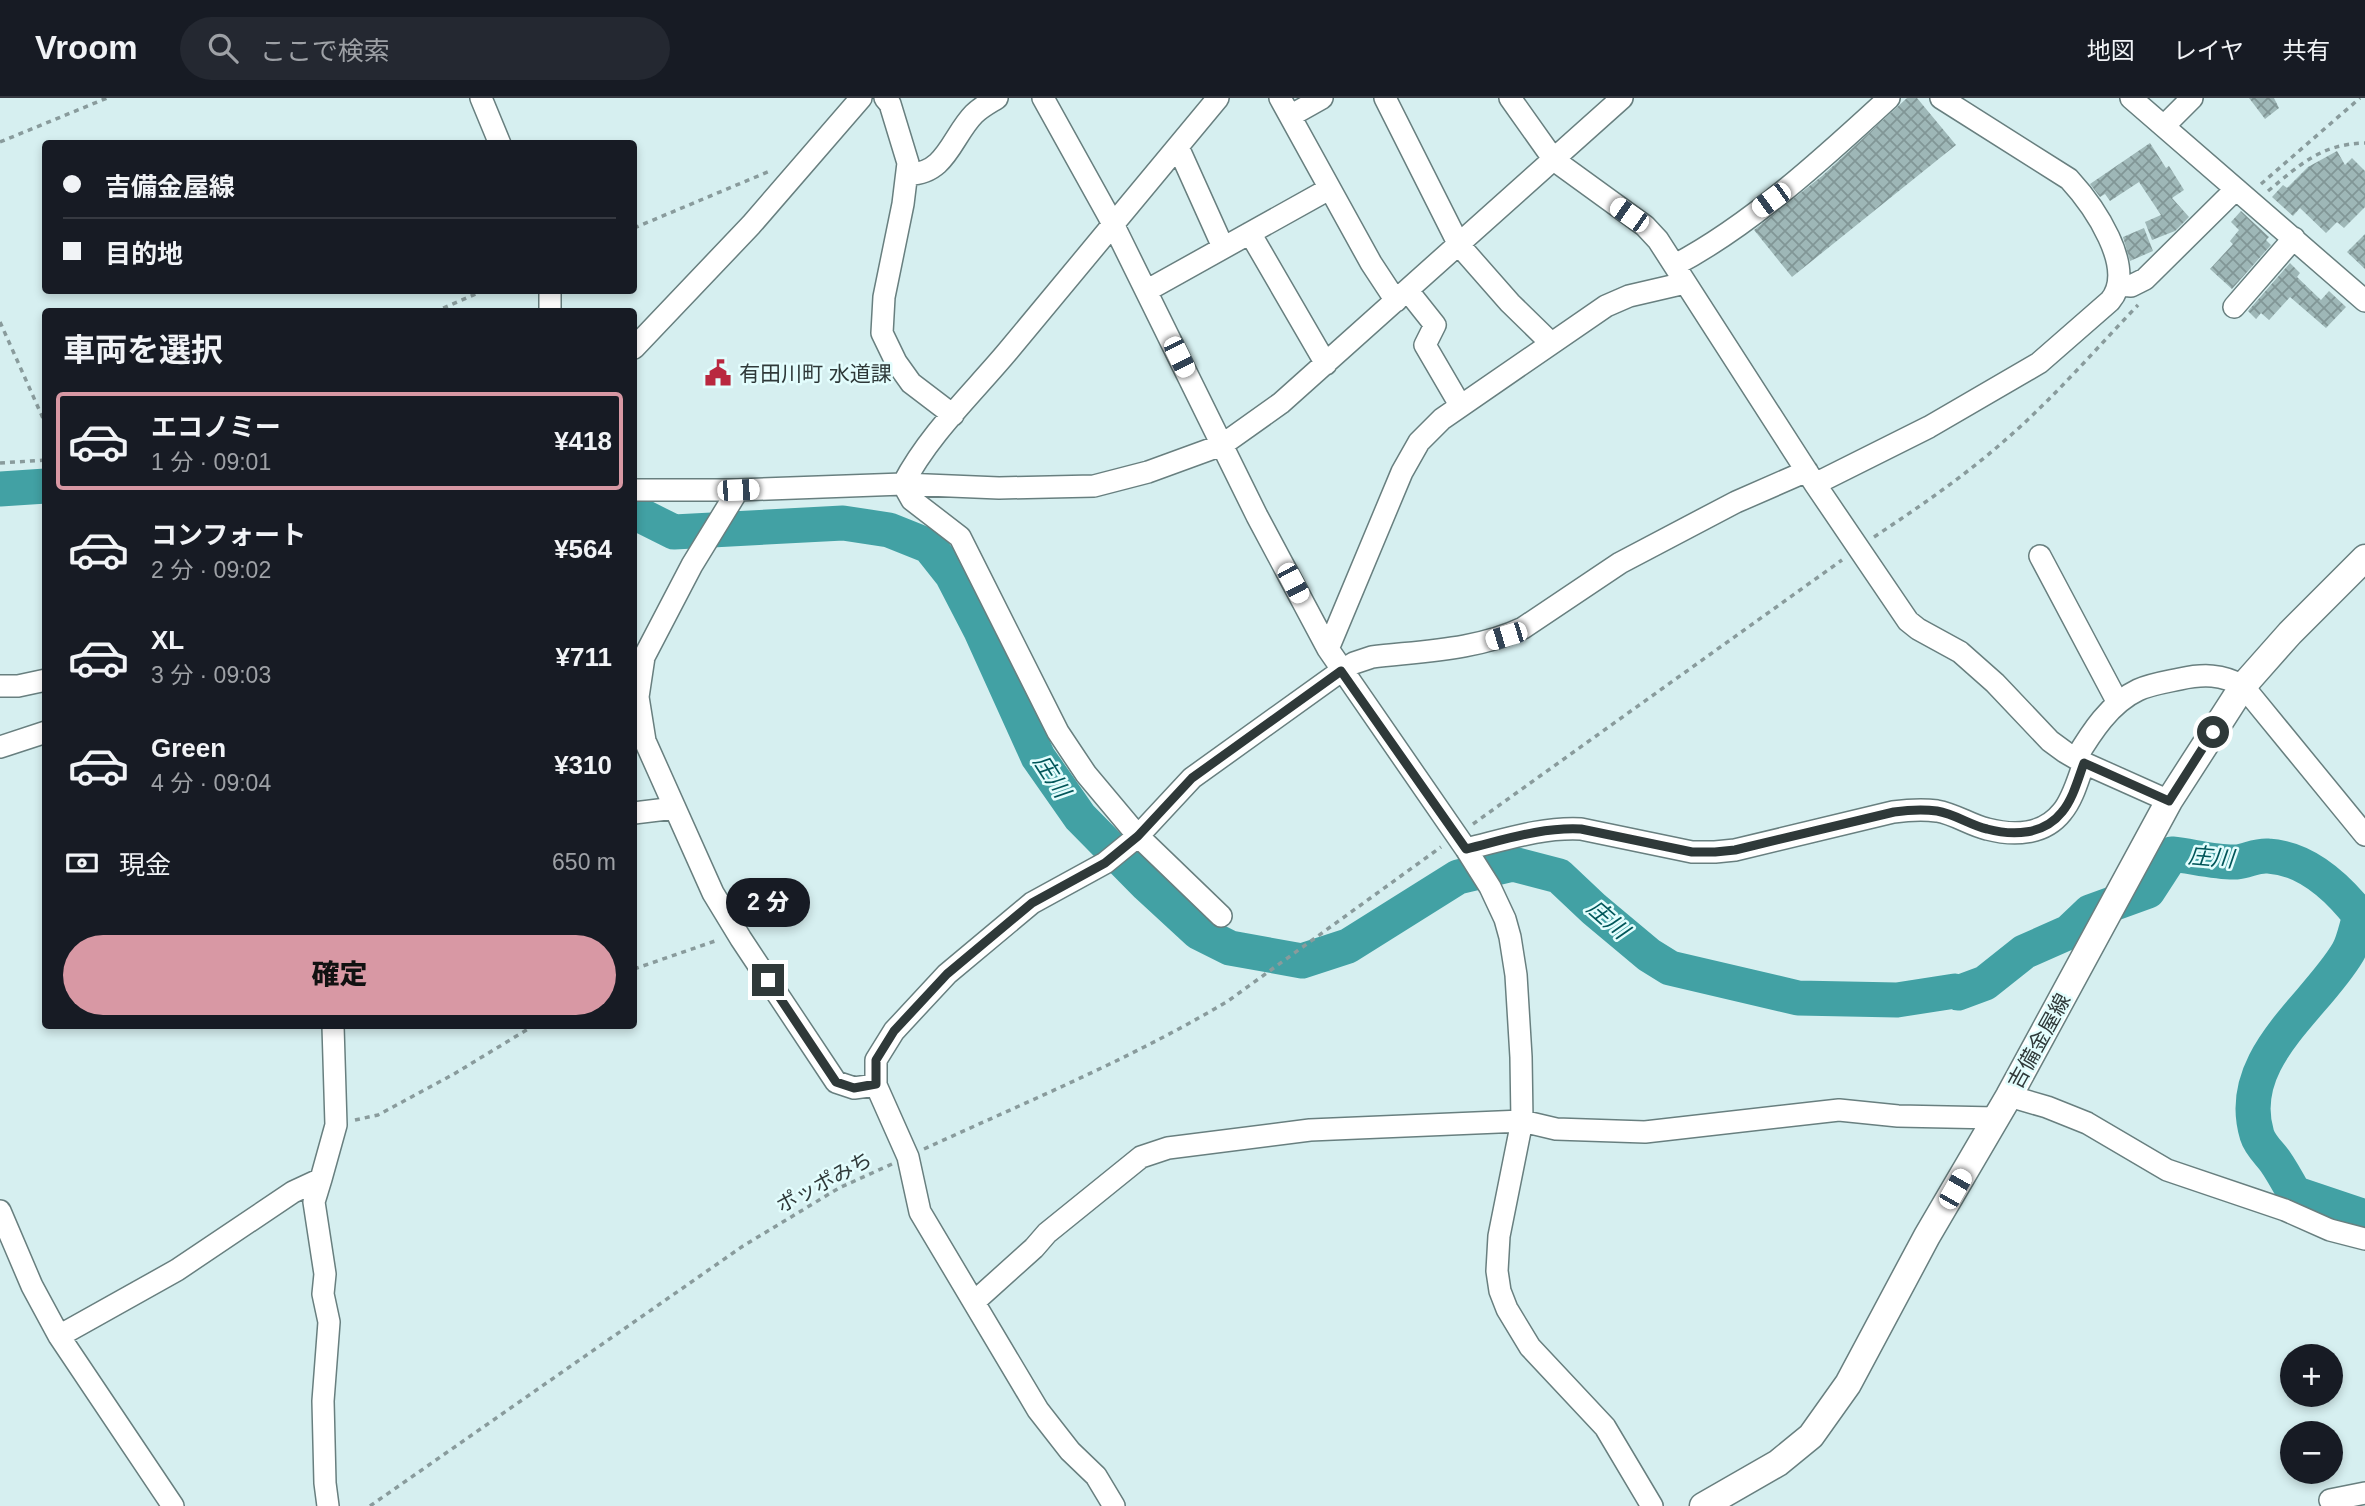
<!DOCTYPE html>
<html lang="ja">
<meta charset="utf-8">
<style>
:root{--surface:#171b24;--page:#242831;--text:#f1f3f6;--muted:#9ea1a6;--line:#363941;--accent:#d898a4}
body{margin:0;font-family:Helvetica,"Noto Sans JP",sans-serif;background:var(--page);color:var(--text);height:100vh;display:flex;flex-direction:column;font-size:26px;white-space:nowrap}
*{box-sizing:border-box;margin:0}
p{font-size:23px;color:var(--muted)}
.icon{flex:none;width:38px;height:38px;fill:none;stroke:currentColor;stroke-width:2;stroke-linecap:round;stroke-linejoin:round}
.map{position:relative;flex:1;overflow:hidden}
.drawer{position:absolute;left:42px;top:210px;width:595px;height:721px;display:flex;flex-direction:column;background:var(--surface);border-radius:7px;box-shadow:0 4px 10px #0003}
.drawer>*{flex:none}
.top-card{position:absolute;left:42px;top:42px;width:595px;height:154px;border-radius:7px;box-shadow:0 4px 10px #0003;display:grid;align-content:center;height:154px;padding:0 21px;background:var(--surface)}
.tools{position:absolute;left:2280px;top:1246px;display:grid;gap:14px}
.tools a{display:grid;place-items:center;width:63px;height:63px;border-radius:50%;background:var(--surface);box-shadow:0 4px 10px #0003;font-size:35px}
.end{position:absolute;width:32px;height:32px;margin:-16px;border:9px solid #2f3939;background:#fff;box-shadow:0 0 0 4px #fff}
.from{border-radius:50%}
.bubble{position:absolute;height:49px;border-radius:24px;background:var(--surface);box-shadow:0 4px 10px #0003;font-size:23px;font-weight:800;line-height:49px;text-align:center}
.car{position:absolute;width:21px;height:42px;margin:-21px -10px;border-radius:9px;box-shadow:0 0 5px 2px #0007;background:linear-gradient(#fff 24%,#345 0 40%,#fff 0 76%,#345 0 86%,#fff 0)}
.top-card b{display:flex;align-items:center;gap:24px;height:66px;font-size:26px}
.top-card b+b{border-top:2px solid var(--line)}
.top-card i{width:18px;height:18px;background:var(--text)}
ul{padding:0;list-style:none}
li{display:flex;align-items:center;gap:21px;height:98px;margin:0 14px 10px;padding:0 7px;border:4px solid transparent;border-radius:7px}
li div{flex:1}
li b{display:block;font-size:26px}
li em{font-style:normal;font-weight:800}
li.active{border-color:var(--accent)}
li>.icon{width:63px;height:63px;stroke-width:1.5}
h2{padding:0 21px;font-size:32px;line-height:84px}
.pay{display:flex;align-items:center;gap:18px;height:77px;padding:0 21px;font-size:26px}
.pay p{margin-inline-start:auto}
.primary-button{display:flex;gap:14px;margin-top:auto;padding:14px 21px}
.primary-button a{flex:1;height:80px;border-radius:42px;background:var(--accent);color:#111;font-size:28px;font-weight:800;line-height:80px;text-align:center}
header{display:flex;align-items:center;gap:42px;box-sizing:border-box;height:98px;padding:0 35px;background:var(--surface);border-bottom:2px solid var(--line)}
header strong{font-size:33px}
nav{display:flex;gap:38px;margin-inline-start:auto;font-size:24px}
.search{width:490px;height:63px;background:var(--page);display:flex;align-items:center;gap:18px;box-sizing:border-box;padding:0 24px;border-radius:38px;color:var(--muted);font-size:26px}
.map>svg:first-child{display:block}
</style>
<header>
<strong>Vroom</strong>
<div class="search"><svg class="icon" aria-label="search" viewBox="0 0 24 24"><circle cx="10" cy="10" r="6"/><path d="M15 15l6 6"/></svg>ここで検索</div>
<nav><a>地図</a><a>レイヤ</a><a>共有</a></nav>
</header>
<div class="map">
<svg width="2365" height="1408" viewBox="0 0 2365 1408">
<defs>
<pattern id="building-cross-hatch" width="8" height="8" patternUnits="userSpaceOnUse" patternTransform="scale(1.75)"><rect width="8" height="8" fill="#9eb7b7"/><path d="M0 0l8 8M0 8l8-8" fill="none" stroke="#819696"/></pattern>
</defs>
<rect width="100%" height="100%" fill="#d6eff0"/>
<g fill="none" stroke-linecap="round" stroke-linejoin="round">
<path stroke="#42a1a4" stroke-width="35" d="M0 391 46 388
M634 414 674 434 843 425 889 432 929 448 952 477 981 533 1038 659 1080 719 1147 787 1198 834 1230 850 1302 863 1348 848 1458 779 1513 766 1559 778 1594 811 1649 857 1670 870 1798 900 1897 902 1955 893 1958 895 1985 885 2024 854 2069 834 2090 814 2148 793 2172 756C2191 758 2218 765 2236 764 2247 763 2257 757 2268 758 2306 760 2338 790 2360 818 2356 830 2354 843 2348 854 2315 910 2234 961 2257 1037 2260 1047 2269 1055 2275 1063 2282 1073 2288 1084 2294 1095L2365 1119"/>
</g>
<path fill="url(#building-cross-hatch)" d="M1907 0H1917L1956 47 1792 179 1754 132 1822 78Z
M2249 0H2274L2279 10 2265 21Z
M2150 45 2166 70 2169 68 2184 92 2172 100 2189 119 2175 133 2152 142 2145 124 2161 117 2139 84 2110 103 2105 96 2100 99 2090 86Z
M2337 53 2345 67 2352 60 2365 73V109L2344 130 2337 124 2326 135 2300 110 2293 118 2272 99 2283 87 2287 90 2308 69Z
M2241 113 2269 139 2266 142 2271 147 2232 191 2210 171 2233 146 2230 143 2239 132 2231 124Z
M2144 130 2153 153 2130 163 2123 139Z
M2365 136V171L2347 154Z
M2290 165 2300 175 2297 179 2321 202 2329 193 2346 209 2326 230 2290 199 2269 222 2261 215 2256 221 2248 213Z"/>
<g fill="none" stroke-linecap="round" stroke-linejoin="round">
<g stroke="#687f7f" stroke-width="24">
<path id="minor" d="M481 0 500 46
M885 0 890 6 908 65 903 106 884 199 882 235 896 264 911 285 953 317
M1043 0 1113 126 1257 418 1328 551 1466 751 1490 789 1505 821 1510 839 1516 877 1521 959 1522 1023 1499 1138 1497 1173 1500 1193 1507 1211 1530 1249 1605 1329 1652 1408
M1280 0 1371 165 1396 203
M1385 0 1459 147 1510 205 1551 245
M1510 0 1554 62 1645 128 1658 142 1815 386 1908 523 1918 531 1960 554 1995 585 2050 643 2065 654 2084 665 2169 703
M2131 0 2365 203
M1290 18 1322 0
M2164 28 2192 0
M1178 49 1223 149
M908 76C946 77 952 38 974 16 981 9 989 5 997 0
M1250 135 1326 266
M1675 167C1751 127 1825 59 1889 0
M2119 187 2131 188 2145 181 2236 91
M550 192V214
M1146 193 1329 91
M1408 193 1435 227 1425 247 1460 307
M2234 209 2294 140
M634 250 751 127 861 0
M903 386 912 402 960 439 1058 634 1086 676 1138 738 1221 818
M903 386C929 336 972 296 1008 253 1078 169 1148 84 1218 0
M1815 386 1929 329 2039 265 2110 203C2138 170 2092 106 2069 81L1941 0
M634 392H738L903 386 999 390 1094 388 1148 374 1222 347 1281 305 1622 0
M738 392 692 467 644 559 638 599 645 643 713 795 741 841 836 984 854 990 876 987
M2040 458 2118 605
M1328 551 1402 374 1419 344 1442 321 1606 208 1629 198 1685 185
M0 588H18L46 582
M0 649 46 634
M2076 660C2091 635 2110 605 2138 592 2151 586 2166 584 2180 581 2203 576 2222 576 2243 588L2365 737
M634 715 675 710
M1466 751C1504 742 1541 729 1581 731L1692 754H1715L1735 752 1893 714C1908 712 1922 711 1937 713 1955 716 1970 727 1987 731 2014 738 2044 737 2062 714 2073 701 2078 681 2084 665
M2009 998 2047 1009 2087 1025 2167 1072 2285 1112 2330 1132 2365 1141
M321 1081 314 1104 325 1176 323 1196 329 1224 323 1303 325 1385 328 1408
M0 1113 32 1188 59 1238 173 1408
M974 1204 1034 1150 1047 1135 1141 1059 1168 1050 1310 1032 1522 1023 1556 1031 1645 1034 1839 1012 1898 1018 1996 1020
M59 1238 177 1172 293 1094 321 1081 336 1027 333 928
M2330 1402 2365 1395
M1114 1408 1096 1378 1070 1353 1038 1312 920 1114 908 1059 876 987V962L894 933 947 876 1032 805 1105 765 1138 738 1192 680 1341 573 1354 565 1372 559C1422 553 1477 552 1523 530L1620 465 1736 404 1807 373"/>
</g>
<g stroke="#687f7f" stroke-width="29">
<path id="major" d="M1703 1408 1778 1365 1811 1338 1848 1286 1927 1138 2009 998 2169 703 2243 588 2290 535 2365 460"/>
</g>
<path stroke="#899b9c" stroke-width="3.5" stroke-dasharray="5 5" stroke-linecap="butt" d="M0 44 107 0
M2261 86 2360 0
M2268 93C2301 66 2321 46 2365 45
M634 130 770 73
M434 214 485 192
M0 224 46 327
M0 365 46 362
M1874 439C1919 409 1963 379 2003 344 2052 302 2094 253 2138 207
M1473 726 1842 462
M634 871 718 842
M355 1022 378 1017 454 976 533 928
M924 1051C1026 1004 1131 961 1228 903L1441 749
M370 1408 743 1148 839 1090 892 1066"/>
<use href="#minor" stroke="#fff" stroke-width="21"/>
<use href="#major" stroke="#fff" stroke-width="26"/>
</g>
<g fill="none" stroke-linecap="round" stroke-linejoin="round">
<path stroke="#2f3939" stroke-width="9" d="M768 882 836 984 854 990 876 986V962L894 933 947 876 1032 805 1105 765 1138 738 1192 680 1341 573 1466 751C1504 742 1541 729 1581 731L1692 754H1715L1735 752 1894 714C1908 712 1922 711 1937 713 1955 716 1970 727 1987 731 2013 738 2044 737 2062 714 2073 701 2078 681 2084 665L2169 703 2213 634"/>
</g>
<defs>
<g id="civic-bare" transform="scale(2.1)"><path d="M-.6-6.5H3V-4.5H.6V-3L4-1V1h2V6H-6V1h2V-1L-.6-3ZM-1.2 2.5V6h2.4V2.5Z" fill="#b9283f" stroke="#e3fdfd" stroke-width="2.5" paint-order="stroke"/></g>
</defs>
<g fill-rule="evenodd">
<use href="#civic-bare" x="718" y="275"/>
</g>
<g text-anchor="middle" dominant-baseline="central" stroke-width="5" stroke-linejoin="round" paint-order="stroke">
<g font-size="21" fill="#2f3939" stroke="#e3fdfd" text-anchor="start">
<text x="739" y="275">有田川町 水道課</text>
</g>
<g font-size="21" fill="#2f3939" stroke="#e3fdfd">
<text transform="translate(2039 943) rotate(-61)">吉備金屋線</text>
<text transform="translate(824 1084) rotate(-28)">ポッポみち</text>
</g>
<g font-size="23" font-style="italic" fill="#005659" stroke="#e3fdfd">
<text transform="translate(1052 678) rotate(57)">庄川</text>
<text transform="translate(2211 759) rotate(5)">庄川</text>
<text transform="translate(1608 821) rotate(41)">庄川</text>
</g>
</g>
</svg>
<div class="tools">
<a>+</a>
<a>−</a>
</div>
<i class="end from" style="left:2213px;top:634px"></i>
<i class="end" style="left:768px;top:882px"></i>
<div class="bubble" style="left:726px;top:780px;width:84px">2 分</div>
<i class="car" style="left:1771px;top:102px;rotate:234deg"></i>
<i class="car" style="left:1629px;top:117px;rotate:305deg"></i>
<i class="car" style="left:1179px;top:259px;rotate:154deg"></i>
<i class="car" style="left:738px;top:392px;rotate:88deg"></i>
<i class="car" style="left:1293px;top:485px;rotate:152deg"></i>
<i class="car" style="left:1506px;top:538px;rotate:253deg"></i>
<i class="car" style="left:1955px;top:1091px;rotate:30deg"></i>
<div class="top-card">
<b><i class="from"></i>吉備金屋線</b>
<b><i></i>目的地</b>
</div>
<section class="drawer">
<h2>車両を選択</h2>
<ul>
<li class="active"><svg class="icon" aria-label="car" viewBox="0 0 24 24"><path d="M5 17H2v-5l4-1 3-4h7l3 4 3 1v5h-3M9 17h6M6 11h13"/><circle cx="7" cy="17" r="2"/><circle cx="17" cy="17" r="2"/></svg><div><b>エコノミー</b><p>1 分 · 09:01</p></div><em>¥418</em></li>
<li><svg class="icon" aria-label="car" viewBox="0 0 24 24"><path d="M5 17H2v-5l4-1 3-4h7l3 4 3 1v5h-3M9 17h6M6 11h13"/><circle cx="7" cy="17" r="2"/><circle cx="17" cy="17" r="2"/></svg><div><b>コンフォート</b><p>2 分 · 09:02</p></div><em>¥564</em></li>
<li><svg class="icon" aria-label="car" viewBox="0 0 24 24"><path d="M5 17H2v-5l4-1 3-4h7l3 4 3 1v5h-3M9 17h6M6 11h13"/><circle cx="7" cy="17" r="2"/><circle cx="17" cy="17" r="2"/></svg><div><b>XL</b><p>3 分 · 09:03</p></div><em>¥711</em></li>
<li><svg class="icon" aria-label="car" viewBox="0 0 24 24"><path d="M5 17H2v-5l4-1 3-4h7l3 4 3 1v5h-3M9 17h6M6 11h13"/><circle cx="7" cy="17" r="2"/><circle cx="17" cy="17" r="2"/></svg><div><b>Green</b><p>4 分 · 09:04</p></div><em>¥310</em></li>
</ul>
<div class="pay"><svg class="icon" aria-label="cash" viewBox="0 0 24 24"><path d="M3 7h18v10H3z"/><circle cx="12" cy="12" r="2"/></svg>現金<p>650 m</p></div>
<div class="primary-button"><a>確定</a></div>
</section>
</div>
